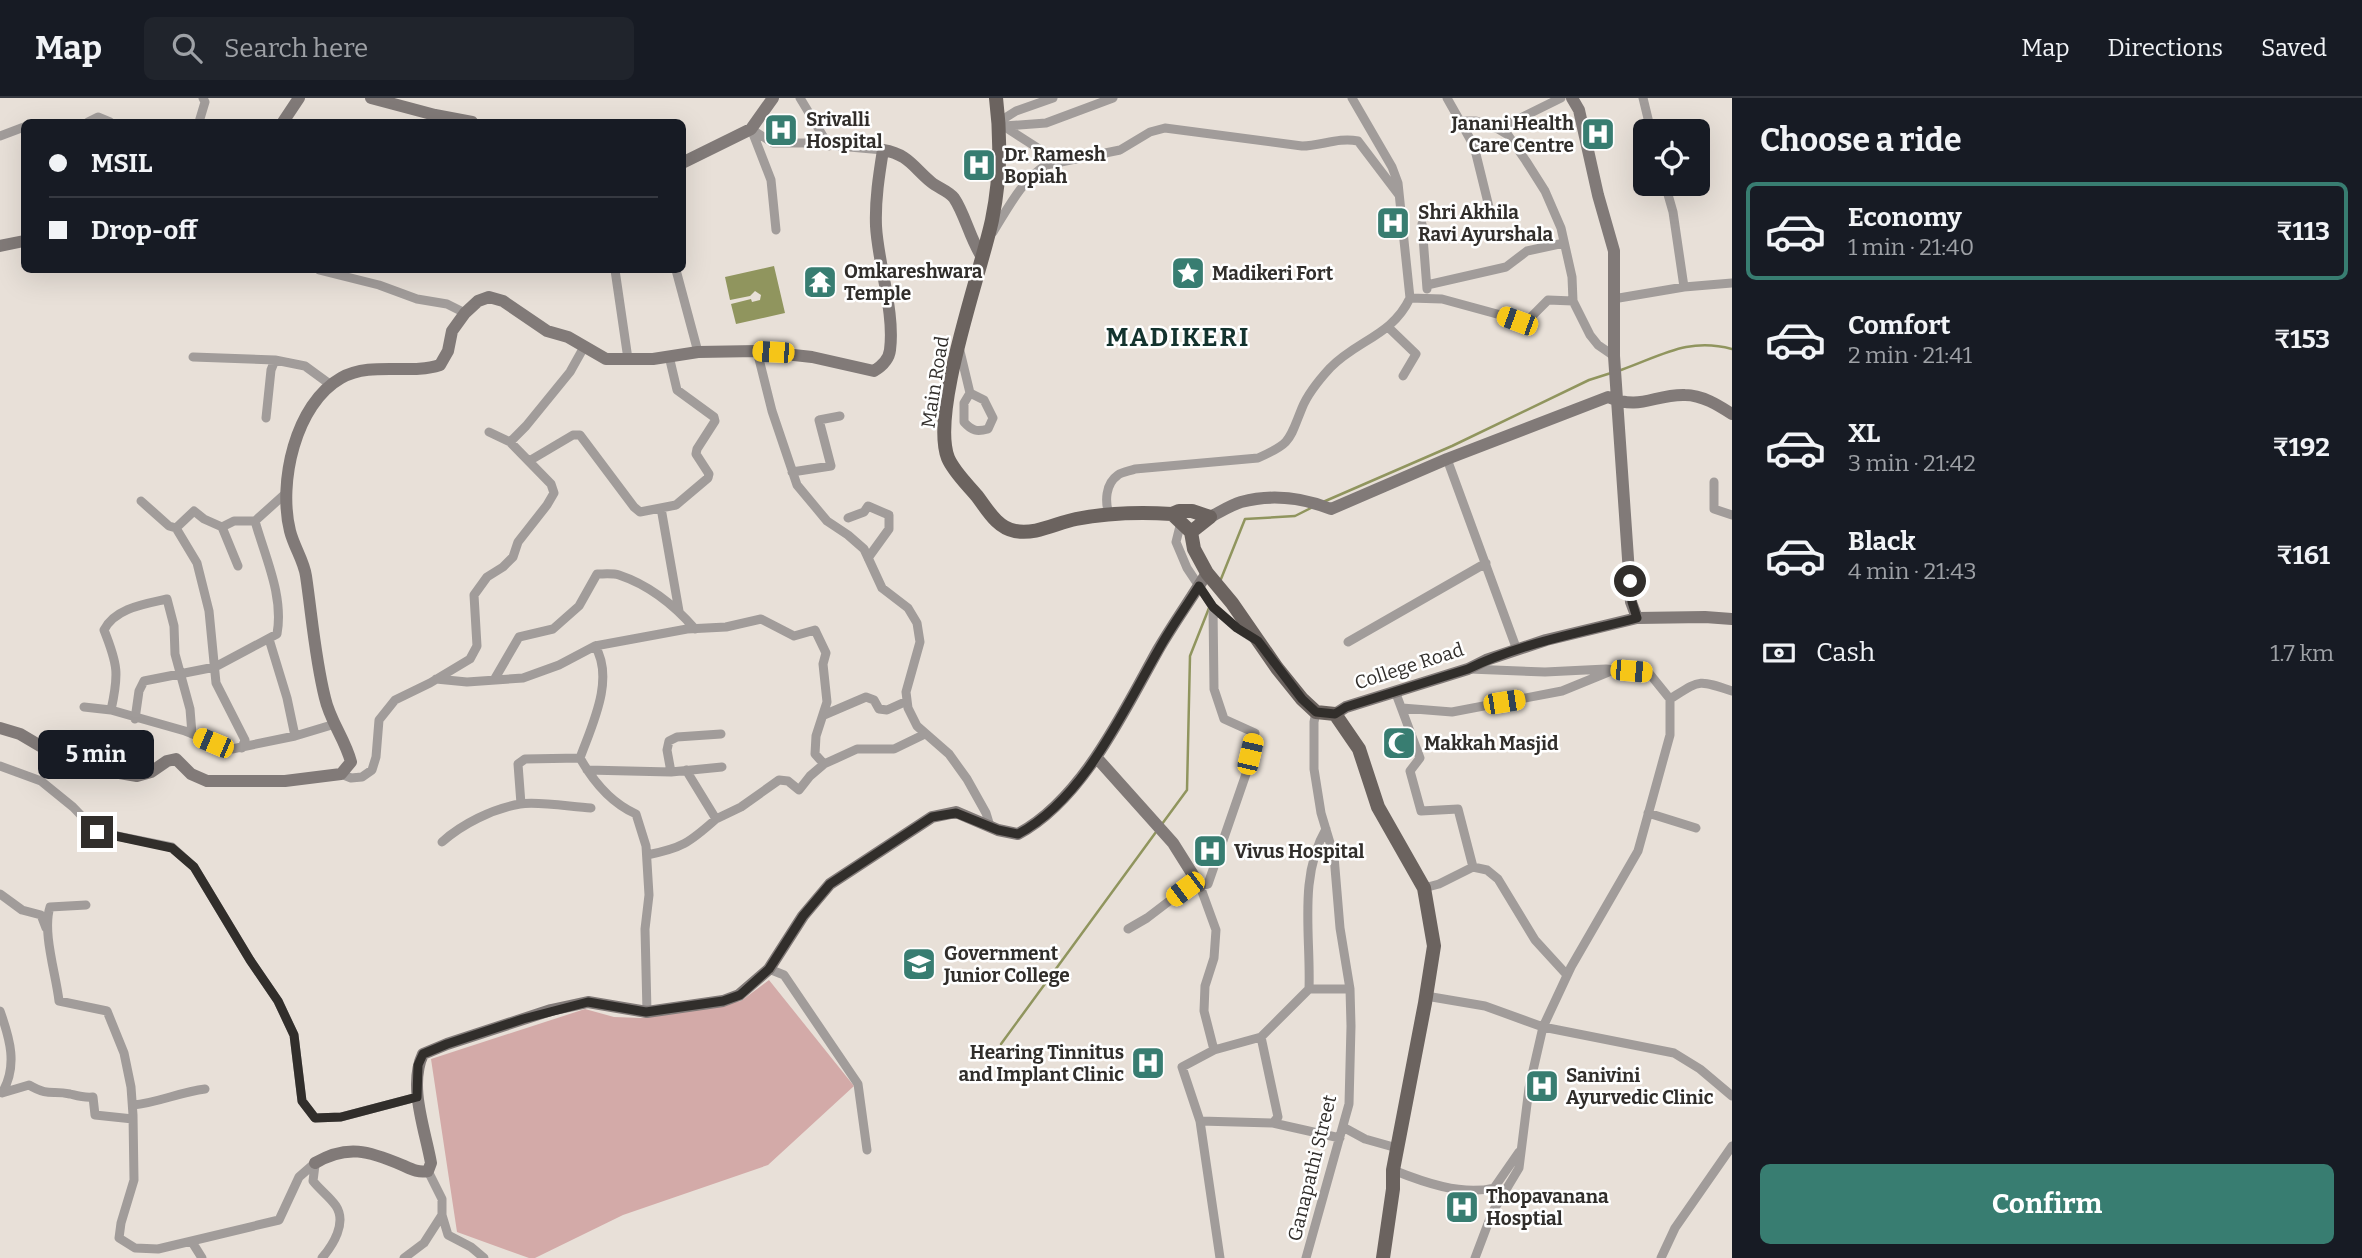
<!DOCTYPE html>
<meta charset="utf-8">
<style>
:root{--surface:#171b24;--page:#20242c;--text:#f1f3f6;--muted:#9ea1a6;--line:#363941;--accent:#387d71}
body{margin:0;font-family:Bitter,serif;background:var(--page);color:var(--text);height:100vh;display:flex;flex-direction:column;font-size:26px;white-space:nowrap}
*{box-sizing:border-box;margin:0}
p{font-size:23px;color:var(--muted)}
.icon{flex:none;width:38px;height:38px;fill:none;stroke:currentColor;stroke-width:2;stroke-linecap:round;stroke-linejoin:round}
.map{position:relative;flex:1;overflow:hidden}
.details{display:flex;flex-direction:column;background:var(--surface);width:630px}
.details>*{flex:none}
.top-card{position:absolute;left:21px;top:21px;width:665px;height:154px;border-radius:10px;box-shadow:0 7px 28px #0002;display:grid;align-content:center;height:154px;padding:0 28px;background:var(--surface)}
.controls{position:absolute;left:1633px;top:21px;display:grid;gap:14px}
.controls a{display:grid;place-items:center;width:77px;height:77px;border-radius:10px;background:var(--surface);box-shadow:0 7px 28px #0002;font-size:35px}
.end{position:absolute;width:32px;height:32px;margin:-16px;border:9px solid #312e2b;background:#fff;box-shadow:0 0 0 4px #fff}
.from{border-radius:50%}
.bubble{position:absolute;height:49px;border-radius:10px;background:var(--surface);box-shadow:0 7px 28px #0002;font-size:23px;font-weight:700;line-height:49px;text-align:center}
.car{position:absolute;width:21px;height:42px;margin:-21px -10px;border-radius:9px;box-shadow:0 0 5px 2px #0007;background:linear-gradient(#f5c518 24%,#345 0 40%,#f5c518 0 76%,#345 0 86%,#f5c518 0)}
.top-card b{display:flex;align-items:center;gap:24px;height:66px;font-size:26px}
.top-card b+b{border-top:2px solid var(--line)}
.top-card i{width:18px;height:18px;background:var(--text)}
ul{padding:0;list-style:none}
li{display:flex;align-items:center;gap:21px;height:98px;margin:0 14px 10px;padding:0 14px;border:4px solid transparent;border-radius:10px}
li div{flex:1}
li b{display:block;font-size:26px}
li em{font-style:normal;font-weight:700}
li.selected{border-color:var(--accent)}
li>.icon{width:63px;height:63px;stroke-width:1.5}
h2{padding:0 28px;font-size:32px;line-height:84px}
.pay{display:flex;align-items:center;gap:18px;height:77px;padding:0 28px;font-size:26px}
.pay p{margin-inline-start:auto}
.primary-button{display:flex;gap:14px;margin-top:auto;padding:14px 28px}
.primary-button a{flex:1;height:80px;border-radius:10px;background:var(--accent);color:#fff;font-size:28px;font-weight:700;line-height:80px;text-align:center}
header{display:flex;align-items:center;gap:42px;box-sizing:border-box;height:98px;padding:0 35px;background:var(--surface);border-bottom:2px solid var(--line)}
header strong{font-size:33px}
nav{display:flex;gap:38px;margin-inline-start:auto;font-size:24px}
.search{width:490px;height:63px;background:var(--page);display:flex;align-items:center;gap:18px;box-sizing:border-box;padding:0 24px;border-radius:10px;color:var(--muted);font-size:26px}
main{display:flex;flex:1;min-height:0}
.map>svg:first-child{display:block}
</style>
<header>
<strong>Map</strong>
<div class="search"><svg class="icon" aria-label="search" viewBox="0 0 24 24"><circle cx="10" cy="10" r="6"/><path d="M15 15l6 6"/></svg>Search here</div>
<nav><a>Map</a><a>Directions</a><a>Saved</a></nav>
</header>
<main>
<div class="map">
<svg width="1732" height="1160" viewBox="0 0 1732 1160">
<rect width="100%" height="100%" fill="#e8e0d8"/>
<path fill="#d3aaa8" d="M769 882 854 988 768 1067 623 1117 535 1160H529L457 1134 431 961 585 911 614 919 641 920 741 903Z"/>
<path fill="#90955e" d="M774 168 785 215 736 226 731 206 751 201 752 204 760 202 761 197 755 193 750 198 730 202 725 179Z"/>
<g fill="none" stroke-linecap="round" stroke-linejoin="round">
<path stroke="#90955e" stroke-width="2.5" d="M1621 272C1661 258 1688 239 1732 251
M1323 404 1452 348 1589 282 1611 275
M1221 481 1245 421 1295 418 1311 410
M1162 726 1187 692 1190 558 1209 510
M1001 946 1156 734"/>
<path stroke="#a19c9a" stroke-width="9" d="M800 0 829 48
M1447 0 1460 23H1476L1498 31 1508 37 1526 63 1545 93 1561 130 1572 179 1573 203 1590 237 1598 247 1614 258
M1643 0 1651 33
M1460 23 1474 48 1491 117
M88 24 98 19 110 24
M199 24 205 4 203 0
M997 25 1016 13 1053 0
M1004 28 1046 25 1113 0
M1005 29 1058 63
M751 31 773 45H805L883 52
M1498 31 1561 0
M752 33 771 82 776 132
M0 38 24 29
M1665 86 1673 114 1684 189
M1422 126 1427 191
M993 134C1008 110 1022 82 1046 67L1120 52 1150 34 1165 30 1302 48C1321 48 1338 39 1358 43L1399 97
M319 172 379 187 417 201 447 206 465 215
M615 172 628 261
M676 172 698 254
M1427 187 1506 169 1527 153 1564 145
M1410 200 1442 201 1526 224 1548 202 1573 203
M1613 201 1684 189 1732 185
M1388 229 1416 256 1403 278
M959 249 970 295 984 302 993 320 988 331C977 334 972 333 964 324V305L970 295
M757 253 772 313 797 387 827 423 848 437 864 451 882 490 908 510 917 525 920 544 906 594 908 610 917 628 949 656 967 681 986 715 990 728
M193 259 275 262 305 268 331 287
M266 320 271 272 275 262
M510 344 526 328 570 274 584 249
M1447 361 1517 552
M529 363 573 337H580L634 409 640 414 676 407 708 380 709 376 696 356 697 351 715 323 714 319 677 292 669 258
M792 374 831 368 819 322 840 318
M1714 384V411L1732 417
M141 403 169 428 176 430 197 465 209 513 216 585 245 642 242 650
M661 410 679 513
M1109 416C1105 404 1105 386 1118 377 1122 374 1130 373 1135 371L1258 360C1292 345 1289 342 1302 310 1308 295 1319 282 1330 270 1357 242 1392 238 1410 200L1398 85 1392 69 1352 0
M848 420 864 414 868 408 889 417V431L868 460
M1181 424 1176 444 1187 470 1213 509
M222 429 234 423H255
M176 430 194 413 204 421 222 429 238 468
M269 541 287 600 295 638
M1348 544 1486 465
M595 548 687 531 726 529 761 521 794 538 815 532 826 555 823 566 827 604 816 638 815 656 824 666
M1469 571 1545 574 1606 571 1649 575 1670 601V637L1638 753 1571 869 1543 929 1529 990 1519 1070 1492 1115 1475 1160
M436 581 467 584 523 580 559 567 595 548C615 581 592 627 580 660 593 683 611 705 636 716L646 748 649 797 645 831 647 914
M494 582 519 539 553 531 579 508 597 476C604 476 613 475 619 477 649 487 675 508 695 531
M1395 593 1420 660 1410 673 1421 713 1458 711 1473 769 1487 772 1498 781 1535 842 1567 877
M1670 601C1700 582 1697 581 1732 593
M84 609 111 612 185 633 232 651 295 638 335 626
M1402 610 1452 614 1562 593 1611 573
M111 612C119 576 118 567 104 532 115 510 145 506 167 501L174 528 175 556 190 611 192 636
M824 617 866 599 874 602 879 611 887 612 907 603
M135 621 139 593 144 583 215 569 277 536C284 498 265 459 255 423L286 395
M0 668 41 683 73 709 97 734 172 749 194 769 250 862 278 903 294 937 302 1003 315 1020 341 1019 417 999
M587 672 671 674 722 669
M686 672 716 721 741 709 779 682 788 683 799 692 810 678 824 666 857 651H894L925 636
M671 674 667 652 669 643 677 639 721 636
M341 676 351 680 362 679 372 672 376 659 379 622 395 602 430 585 470 561 477 548 474 497 487 479 503 469 513 459 518 444 547 407 554 395 551 386 510 344 489 334
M521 706 518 666 525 661 580 660
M1648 715 1696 730
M442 744C462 726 492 711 520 706 538 703 572 709 591 710
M647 757C682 750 689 745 716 721
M1200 788 1216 832 1214 860 1205 888 1204 913 1214 952
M1424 790 1439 786 1473 769
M0 796 22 812 41 817 46 830
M86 807 50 809C42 834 56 876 59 903L107 913 124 955 131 989 133 1017 134 1082 121 1125 119 1140 135 1150 158 1151 279 1122 299 1079 315 1065
M1128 831 1147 820 1185 791 1208 786 1246 676 1255 635 1224 621 1214 591 1213 509 1237 530 1254 541
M769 871 784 877 858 986 867 1052
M1309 891H1350
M1426 898 1485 908 1543 929 1674 955 1700 971 1732 998
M0 913C10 941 18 968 2 995
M2 995 29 987C50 999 51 992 70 996 78 998 84 1000 93 999L95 1017 133 1021
M133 1007C157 1005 180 994 205 991
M1200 1023 1182 969 1214 952 1261 939
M1273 1025 1340 1040
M1343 1029 1365 1041 1397 1050
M315 1067 313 1083C320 1092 330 1099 336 1108 347 1125 333 1147 322 1160
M1393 1072C1423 1084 1461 1098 1494 1090L1519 1054
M428 1073 442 1101V1117L448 1137 471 1149 484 1160
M192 1144 202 1160
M404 1160 424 1145 442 1117
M1220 1160 1200 1023 1273 1025 1278 1019 1261 939 1309 891C1311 838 1298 779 1326 731
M1306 1160 1349 1006 1351 928 1350 891 1340 830 1334 758 1321 715 1314 671V624L1316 614
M1661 1160 1675 1130 1732 1048"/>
<path stroke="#817a78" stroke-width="12" d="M371 0 435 17 472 24
M1572 0 1579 12 1598 97 1614 153V258L1631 504 1637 520
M283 24 299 0
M682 65 751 31 773 0
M0 148 24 143
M1210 419C1220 414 1231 407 1241 404 1271 396 1303 400 1331 411L1447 361 1608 299C1641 313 1654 296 1685 297 1702 297 1718 307 1732 316
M1335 616 1346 609 1468 571 1486 562 1546 542 1637 520 1705 519 1732 521
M0 630 20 636 69 665 96 671 137 678 151 674 167 663 176 661 191 676 207 683H285L341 676 351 664C345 641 330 623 325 600 315 560 312 519 306 478 304 463 294 449 290 433 278 385 295 306 341 280 371 263 410 277 440 267L448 253 452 233 465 215 478 203 489 199 503 203 547 233 568 239 606 261H653L698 254 757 253 812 259 874 273C882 268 889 261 890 252 895 214 878 166 876 128 875 102 879 77 883 52 908 56 913 69 931 84 938 90 949 93 954 100 965 116 970 141 982 159
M1096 659 1173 745 1200 788
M315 1065C347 1046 369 1053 402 1067 411 1071 418 1075 428 1073L431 1065C425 1031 408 988 423 956L447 946 551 912 588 904 647 914 723 903 739 897 769 871 803 818 830 786 932 719 956 714 998 732 1018 736C1082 702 1123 615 1158 552 1173 526 1191 501 1207 475"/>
<path stroke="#6b635f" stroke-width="14" d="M996 0C1001 39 1000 83 992 122 981 174 930 314 948 360 954 374 967 386 977 398 987 411 997 430 1015 433 1036 437 1056 425 1076 421 1107 415 1140 414 1172 416
M1179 413H1192L1210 419 1191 434 1172 416Z
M1191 434 1194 451 1207 475 1232 505 1277 570 1302 601 1316 614 1335 616 1359 651 1378 709 1424 790 1434 848 1425 905 1393 1072V1091L1383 1160"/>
</g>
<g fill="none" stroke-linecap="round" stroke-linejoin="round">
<path stroke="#312e2b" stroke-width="9" d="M97 734 172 750 194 769 250 862 278 903 294 937 302 1003 315 1020 341 1019 417 999 418 967 423 956 447 946 523 921 588 904 646 914 723 903 740 897 769 871 803 818 830 786 932 719 956 715 998 732 1018 736C1084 701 1122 615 1159 551 1171 529 1186 509 1199 488L1213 509 1237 530 1258 543 1302 601 1316 614 1335 616 1346 609 1468 571C1521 545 1580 535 1637 520L1632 504 1630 483"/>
</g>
<defs>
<g id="hospital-square" transform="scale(1.75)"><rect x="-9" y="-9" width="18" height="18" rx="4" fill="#387d71" stroke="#fff"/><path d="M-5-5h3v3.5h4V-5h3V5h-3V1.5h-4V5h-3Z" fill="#fff"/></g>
<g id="sight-square" transform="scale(1.75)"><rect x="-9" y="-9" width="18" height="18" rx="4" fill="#387d71" stroke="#fff"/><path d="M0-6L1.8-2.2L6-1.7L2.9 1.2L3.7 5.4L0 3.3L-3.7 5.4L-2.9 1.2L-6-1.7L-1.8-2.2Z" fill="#fff"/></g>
<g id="temple-square" transform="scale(1.75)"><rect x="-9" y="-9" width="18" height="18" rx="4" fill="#387d71" stroke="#fff"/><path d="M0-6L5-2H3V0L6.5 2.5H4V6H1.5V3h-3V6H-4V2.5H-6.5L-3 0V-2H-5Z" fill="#fff"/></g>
<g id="mosque-square" transform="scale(1.75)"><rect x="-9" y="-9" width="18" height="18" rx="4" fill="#387d71" stroke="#fff"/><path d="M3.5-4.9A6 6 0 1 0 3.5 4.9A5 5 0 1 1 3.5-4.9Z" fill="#fff"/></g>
<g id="university-square" transform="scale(1.75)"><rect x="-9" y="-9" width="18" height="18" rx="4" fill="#387d71" stroke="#fff"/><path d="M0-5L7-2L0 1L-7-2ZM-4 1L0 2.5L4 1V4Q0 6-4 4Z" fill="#fff"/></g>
</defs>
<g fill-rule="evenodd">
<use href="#hospital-square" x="781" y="32"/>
<use href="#hospital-square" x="1598" y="36"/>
<use href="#hospital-square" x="979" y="67"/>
<use href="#hospital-square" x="1393" y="125"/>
<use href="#sight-square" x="1188" y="175"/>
<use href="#temple-square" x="820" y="184"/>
<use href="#mosque-square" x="1399" y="645"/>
<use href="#hospital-square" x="1210" y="753"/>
<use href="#university-square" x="919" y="866"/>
<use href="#hospital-square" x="1148" y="965"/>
<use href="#hospital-square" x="1542" y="988"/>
<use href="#hospital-square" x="1462" y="1109"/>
</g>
<g text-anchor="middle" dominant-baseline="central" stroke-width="5" stroke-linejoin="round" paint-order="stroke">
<g font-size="19" font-weight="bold" fill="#312e2b" stroke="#fff" text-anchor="start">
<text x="806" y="21">Srivalli<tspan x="806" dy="22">Hospital</tspan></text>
<text x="1574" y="25" text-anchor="end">Janani Health<tspan x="1574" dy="22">Care Centre</tspan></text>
<text x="1004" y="56">Dr. Ramesh<tspan x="1004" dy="22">Bopiah</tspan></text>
<text x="1418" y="114">Shri Akhila<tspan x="1418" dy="22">Ravi Ayurshala</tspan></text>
<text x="844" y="173">Omkareshwara<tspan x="844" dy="22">Temple</tspan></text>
<text x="1212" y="175">Madikeri Fort</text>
<text x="1424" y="645">Makkah Masjid</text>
<text x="1234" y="753">Vivus Hospital</text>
<text x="944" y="855">Government<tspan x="944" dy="22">Junior College</tspan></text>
<text x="1124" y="954" text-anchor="end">Hearing Tinnitus<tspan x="1124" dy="22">and Implant Clinic</tspan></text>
<text x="1566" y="977">Sanivini<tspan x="1566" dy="22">Ayurvedic Clinic</tspan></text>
<text x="1486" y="1098">Thopavanana<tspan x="1486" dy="22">Hosptial</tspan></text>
</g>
<g font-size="19" fill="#312e2b" stroke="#fff">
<text transform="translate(935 284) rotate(-81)">Main Road</text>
<text transform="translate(1409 568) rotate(-18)">College Road</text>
<text transform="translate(1312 1070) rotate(-76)">Ganapathi Street</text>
</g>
<g font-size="26" font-weight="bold" letter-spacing="2" fill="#13332e" stroke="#fff">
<text x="1178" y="239">MADIKERI</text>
</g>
</g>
</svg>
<div class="controls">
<a><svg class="icon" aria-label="locate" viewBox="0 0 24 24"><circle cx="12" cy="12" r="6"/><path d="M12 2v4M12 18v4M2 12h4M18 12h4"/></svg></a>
</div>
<i class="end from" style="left:1630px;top:483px"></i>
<i class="end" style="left:97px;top:734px"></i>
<div class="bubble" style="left:38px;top:632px;width:116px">5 min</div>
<i class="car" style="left:1517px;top:223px;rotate:290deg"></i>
<i class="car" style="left:773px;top:254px;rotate:273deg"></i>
<i class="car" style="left:1631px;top:573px;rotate:95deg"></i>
<i class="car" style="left:1504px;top:604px;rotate:81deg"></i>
<i class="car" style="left:213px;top:645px;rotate:293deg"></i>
<i class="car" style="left:1250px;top:656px;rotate:13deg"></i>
<i class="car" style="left:1185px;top:791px;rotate:233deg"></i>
<div class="top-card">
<b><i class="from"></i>MSIL</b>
<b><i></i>Drop-off</b>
</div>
</div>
<section class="details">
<h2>Choose a ride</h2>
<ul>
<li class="selected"><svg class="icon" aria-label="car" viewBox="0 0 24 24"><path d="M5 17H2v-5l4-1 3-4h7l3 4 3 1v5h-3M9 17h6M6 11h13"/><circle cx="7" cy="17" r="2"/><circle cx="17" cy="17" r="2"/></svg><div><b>Economy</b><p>1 min · 21:40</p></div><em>₹113</em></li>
<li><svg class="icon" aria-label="car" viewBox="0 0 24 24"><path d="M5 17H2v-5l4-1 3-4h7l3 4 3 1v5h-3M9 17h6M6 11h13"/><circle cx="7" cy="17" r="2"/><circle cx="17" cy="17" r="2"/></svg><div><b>Comfort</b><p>2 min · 21:41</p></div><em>₹153</em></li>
<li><svg class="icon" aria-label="car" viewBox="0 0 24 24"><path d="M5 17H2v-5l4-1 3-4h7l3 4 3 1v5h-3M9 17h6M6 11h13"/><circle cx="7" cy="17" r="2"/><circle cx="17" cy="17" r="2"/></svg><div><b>XL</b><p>3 min · 21:42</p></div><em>₹192</em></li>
<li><svg class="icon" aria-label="car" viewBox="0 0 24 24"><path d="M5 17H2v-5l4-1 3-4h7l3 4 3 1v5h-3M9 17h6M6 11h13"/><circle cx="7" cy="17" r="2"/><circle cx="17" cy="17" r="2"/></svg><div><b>Black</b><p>4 min · 21:43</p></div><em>₹161</em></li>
</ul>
<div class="pay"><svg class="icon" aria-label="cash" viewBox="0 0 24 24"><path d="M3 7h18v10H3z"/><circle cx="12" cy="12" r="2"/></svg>Cash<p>1.7 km</p></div>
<div class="primary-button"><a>Confirm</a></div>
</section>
</main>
